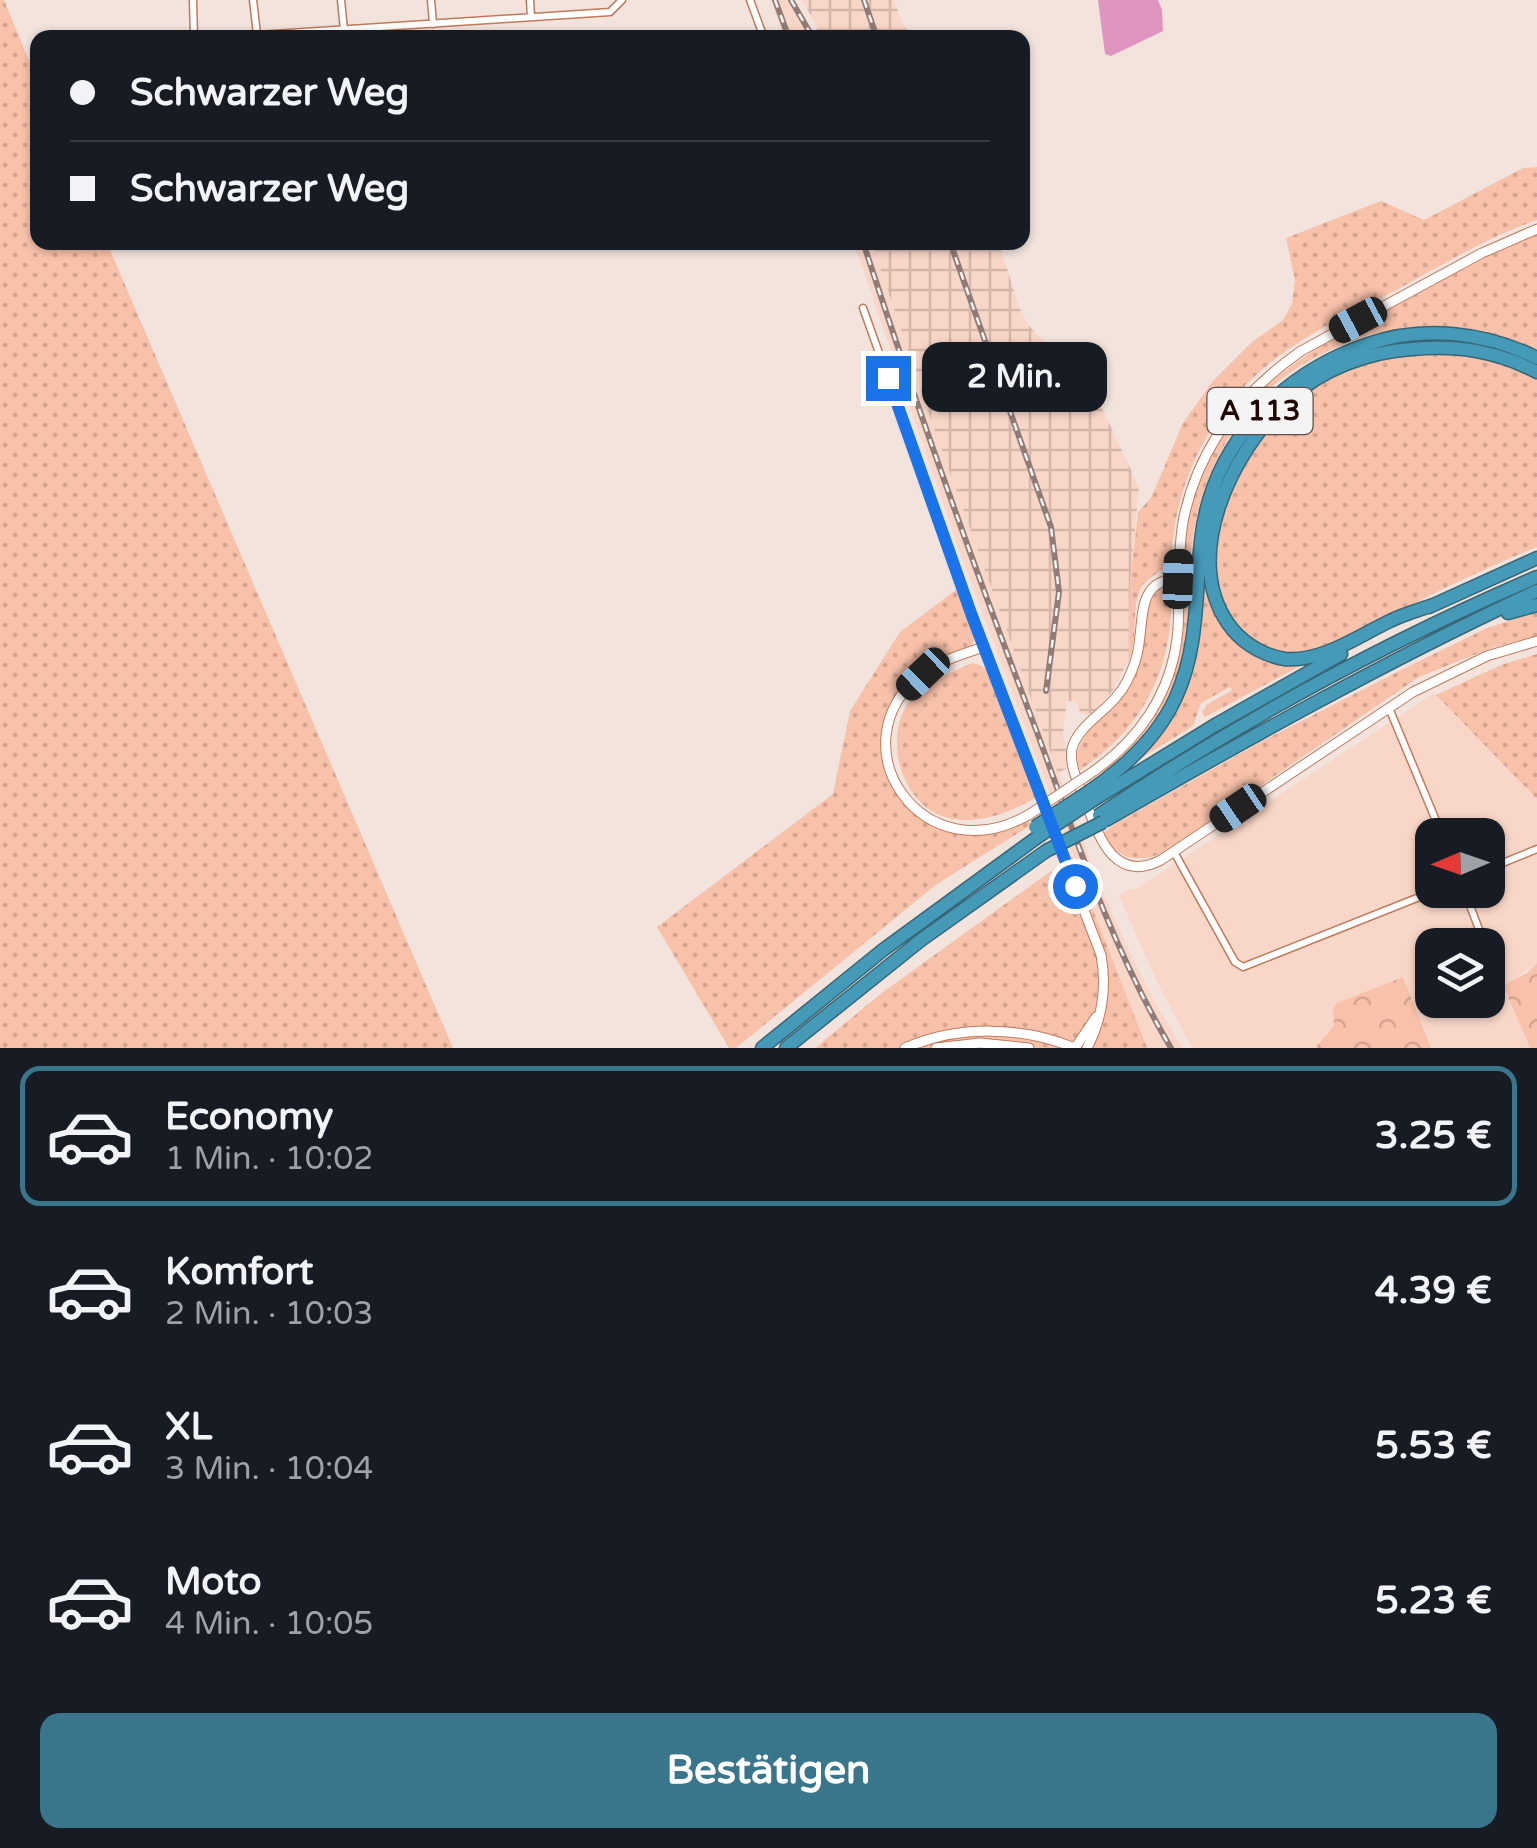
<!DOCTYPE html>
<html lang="de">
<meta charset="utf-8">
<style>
:root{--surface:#171b24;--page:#20242c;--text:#f1f3f6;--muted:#9ea1a6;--line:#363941;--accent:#39768c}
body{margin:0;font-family:"Varela Round",sans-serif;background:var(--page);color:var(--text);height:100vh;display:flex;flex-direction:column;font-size:38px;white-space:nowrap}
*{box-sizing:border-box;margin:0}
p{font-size:32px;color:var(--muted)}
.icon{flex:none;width:55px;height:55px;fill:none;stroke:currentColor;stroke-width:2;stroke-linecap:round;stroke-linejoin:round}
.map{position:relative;height:1048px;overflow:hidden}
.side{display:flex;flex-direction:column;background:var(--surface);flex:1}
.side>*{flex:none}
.guide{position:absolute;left:30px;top:30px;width:1000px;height:220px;border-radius:20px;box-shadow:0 2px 8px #0004;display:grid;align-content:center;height:220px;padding:0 40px;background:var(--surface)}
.needle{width:65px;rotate:268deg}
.buttons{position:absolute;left:1415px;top:818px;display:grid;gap:20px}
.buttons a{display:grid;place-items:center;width:90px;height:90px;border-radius:20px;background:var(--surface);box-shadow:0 2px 8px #0004;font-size:50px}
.end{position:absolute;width:45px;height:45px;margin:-22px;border:12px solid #1a73e8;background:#fff;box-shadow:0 0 0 5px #fff}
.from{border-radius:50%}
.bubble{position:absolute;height:70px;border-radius:20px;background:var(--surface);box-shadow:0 2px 8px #0004;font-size:32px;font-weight:700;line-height:70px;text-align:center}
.car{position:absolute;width:30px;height:60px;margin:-30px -15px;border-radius:12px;box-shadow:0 0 8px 2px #0007;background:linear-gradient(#222 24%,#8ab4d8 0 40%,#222 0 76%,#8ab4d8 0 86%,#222 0)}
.guide b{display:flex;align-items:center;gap:35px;height:95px;font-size:38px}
.guide b+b{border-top:2px solid var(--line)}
.guide i{width:25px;height:25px;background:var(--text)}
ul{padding:18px 0 0;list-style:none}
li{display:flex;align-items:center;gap:30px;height:140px;margin:0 20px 15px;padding:0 20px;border:5px solid transparent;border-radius:20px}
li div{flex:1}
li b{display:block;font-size:38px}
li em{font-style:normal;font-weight:700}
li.active{border-color:var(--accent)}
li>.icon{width:90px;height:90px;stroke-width:1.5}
.button{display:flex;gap:20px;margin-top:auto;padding:20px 40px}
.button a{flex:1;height:115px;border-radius:20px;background:var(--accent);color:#fff;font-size:40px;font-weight:700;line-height:115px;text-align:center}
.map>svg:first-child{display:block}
</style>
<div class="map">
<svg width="1537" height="1048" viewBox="0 0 1537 1048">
<defs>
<pattern id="industrial-grid" width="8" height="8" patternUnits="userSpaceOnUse" patternTransform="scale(2.5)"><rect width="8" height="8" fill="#f9d7c8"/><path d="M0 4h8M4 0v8" fill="none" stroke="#d5b7aa"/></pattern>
<pattern id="grass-dots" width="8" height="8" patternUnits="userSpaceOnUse" patternTransform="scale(2.5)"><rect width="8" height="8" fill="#f8c1a9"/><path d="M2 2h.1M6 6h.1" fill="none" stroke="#d4a490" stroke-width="1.8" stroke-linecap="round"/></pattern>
<pattern id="forest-crowns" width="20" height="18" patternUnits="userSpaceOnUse" patternTransform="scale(2.5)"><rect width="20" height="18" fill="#f8c1a9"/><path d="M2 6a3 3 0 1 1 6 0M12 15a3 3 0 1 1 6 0" fill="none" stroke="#d4a490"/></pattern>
</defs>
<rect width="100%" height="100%" fill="#f3e3dd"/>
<path fill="#f9d7c8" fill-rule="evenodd" d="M770 0H794L814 33 809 37H784Z
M854 243H872L931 420 1091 863 1124 940 1158 1008 1183 1048H1147L1136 1024 959 550Z
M1434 693 1537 799V963L1503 986 1530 1048H1431L1403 978 1333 1017 1334 1026 1315 1048H1192L1157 982 1119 896 1126 890 1138 888ZM1432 835H1488V890H1432ZM1432 945H1488V1000H1432Z"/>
<path fill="url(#industrial-grid)" d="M802 0H894L902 22 912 37H809L818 28Z
M872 243H999L1019 307 1029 326 1041 339 1076 362 1085 372 1139 487 1130 584 1129 660 1111 693 1093 713 1082 715 1076 703 1067 700 1063 733 1069 767 1058 773 931 420Z"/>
<path fill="url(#grass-dots)" d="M0 0H4L37 80 38 242 107 243 453 1048H0Z
M1537 167V220C1489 236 1444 264 1400 288 1362 308 1321 326 1286 351 1216 399 1173 479 1171 564 1162 571 1150 576 1143 585 1130 602 1139 637 1129 660L1130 584 1138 512 1151 498 1183 423 1213 381 1252 342 1283 320 1292 304 1295 280 1286 238 1381 201 1424 220 1523 168Z
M1537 234V352C1493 345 1447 333 1402 331 1371 329 1336 347 1309 361 1239 399 1197 476 1191 554 1187 591 1191 630 1179 667 1166 711 1137 747 1100 775 1105 768 1114 762 1122 756 1138 740 1152 721 1163 701 1194 640 1175 571 1191 507 1218 403 1294 359 1382 312 1422 291 1463 269 1503 248Z
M1443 351 1500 362 1537 378V547C1492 565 1448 586 1405 608 1378 622 1347 647 1316 651 1198 670 1199 531 1244 459 1263 429 1290 403 1319 383 1357 358 1400 356 1443 351Z
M1204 563C1206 604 1221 644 1262 658 1274 663 1290 662 1300 666L1205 717 1202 712 1208 704 1232 690 1230 687 1201 703 1193 726 1138 760 1171 715Z
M960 587 976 638C967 653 952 654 937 661 917 670 893 693 886 715 860 804 953 862 1028 820L1031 825 937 884 736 1048H729L657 927 833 794 850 711 900 632Z
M1160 589 1171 593C1174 669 1142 729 1080 770 1066 739 1113 709 1127 684 1132 675 1138 666 1141 656 1147 636 1143 602 1160 589Z
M1537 612V636L1494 647 1419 677 1164 852C1139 864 1116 860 1103 833L1115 824 1266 739 1411 665 1487 628Z
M1537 654V799L1436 695 1501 665Z
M972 663 980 665 992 674 1036 797C1011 813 979 825 949 818 900 807 881 734 912 698 927 681 953 672 972 663Z
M1072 856 1147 1048H815L883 992Z"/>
<path fill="url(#forest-crowns)" d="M1537 963V1048H1530L1503 985 1527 973Z
M1403 977 1431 1048H1315L1334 1026 1333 1008 1337 1003Z"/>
<path fill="#e094c0" d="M1098 0H1158L1162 10 1163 31 1111 56 1105 54Z"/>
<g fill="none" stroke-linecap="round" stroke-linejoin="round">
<g stroke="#c07a5b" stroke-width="9">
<path id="minor" d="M193 0 194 38
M253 0 257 34
M341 0 344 30
M431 0 433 24
M530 0 531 17
M750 0 764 38
M211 38 610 12 622 0
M863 308 984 647
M1389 708 1442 835
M1174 852 1235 962 1243 967 1437 890
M1488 869 1537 849
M1464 890 1485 945
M1488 951 1495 971"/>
</g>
<g stroke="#c07a5b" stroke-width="11">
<path id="tertiary" d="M1178 579C1131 580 1147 628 1135 662 1131 674 1125 687 1117 696 1104 713 1077 727 1072 749 1069 766 1079 784 1085 800 1098 834 1113 885 1161 860L1413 692 1487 656 1537 641
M1085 777C1138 743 1173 693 1178 629 1180 593 1177 558 1183 522 1197 449 1241 393 1301 351L1482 253 1537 229
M1030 814C922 877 834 744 921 675 939 661 963 654 984 647L1101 955C1107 987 1102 1020 1087 1048
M905 1048C958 1025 1022 1026 1075 1048
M936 1048 980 1043 1029 1048
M1075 1048 1096 1017"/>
</g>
<g stroke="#386678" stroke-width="15">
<path id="motorway" d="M1433 605C1419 610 1404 614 1390 621 1358 636 1323 662 1285 659 1265 656 1246 645 1233 630 1177 562 1232 450 1288 400 1322 369 1367 352 1412 349 1458 345 1497 351 1537 372
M1429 607 1537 558
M1508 613 1537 605
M1090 791C1125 767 1158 737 1176 697 1199 646 1195 595 1201 541 1211 445 1280 374 1368 344 1423 325 1485 332 1537 358
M1093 800 1217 724 1341 654
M1099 815C1237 723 1384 643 1537 577
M1106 820C1247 739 1390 659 1537 591
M762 1048 883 950 1039 836
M786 1048 921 940 1046 851"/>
</g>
<use href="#minor" stroke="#fff" stroke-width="6"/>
<use href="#tertiary" stroke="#fff" stroke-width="9"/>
<use href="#motorway" stroke="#459ab8" stroke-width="12"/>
<g stroke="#907c76" stroke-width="6">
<path id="rail" d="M775 0 789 38
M791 0 813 38
M864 0 877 38
M863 242C917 408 976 572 1038 735 1077 842 1113 950 1171 1048
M950 242 1051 527 1059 592 1046 691"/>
</g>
<use href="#rail" stroke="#f4f4f4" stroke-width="2.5" stroke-dasharray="8" stroke-linecap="butt"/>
<g stroke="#c07a5b" stroke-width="11" stroke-linecap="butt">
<path id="tertiary-bridge" d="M1030 814 1085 777"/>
</g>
<g stroke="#386678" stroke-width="15" stroke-linecap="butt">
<path id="motorway-bridge" d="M1035 827 1090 791
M1039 836 1093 800
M1046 851 1103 822"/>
</g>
<use href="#tertiary-bridge" stroke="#fff" stroke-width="9"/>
<use href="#motorway-bridge" stroke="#459ab8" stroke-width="12"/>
</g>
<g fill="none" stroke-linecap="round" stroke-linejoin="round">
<path stroke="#1a73e8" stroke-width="12" d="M888 378 972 616 1075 886"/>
</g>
<g text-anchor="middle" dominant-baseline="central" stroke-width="9" stroke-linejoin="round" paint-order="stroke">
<rect fill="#f4f4f4" stroke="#5f4d49" stroke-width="2.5" x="1207.5" y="388" width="105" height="46" rx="8"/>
<g font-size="28" font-weight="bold" fill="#1f0600">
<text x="1260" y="411">A 113</text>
</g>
</g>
</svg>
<div class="buttons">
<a><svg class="needle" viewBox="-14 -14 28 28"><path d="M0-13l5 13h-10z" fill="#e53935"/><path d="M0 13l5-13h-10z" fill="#9ea1a6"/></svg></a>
<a><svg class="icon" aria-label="layers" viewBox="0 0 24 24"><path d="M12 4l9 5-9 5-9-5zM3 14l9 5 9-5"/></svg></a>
</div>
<i class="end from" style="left:1075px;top:886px"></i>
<i class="end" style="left:888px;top:378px"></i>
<div class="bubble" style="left:922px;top:342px;width:185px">2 Min.</div>
<i class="car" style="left:1358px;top:320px;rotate:242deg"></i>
<i class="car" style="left:1178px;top:579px;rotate:2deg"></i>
<i class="car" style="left:923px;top:674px;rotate:226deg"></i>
<i class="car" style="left:1238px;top:808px;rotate:236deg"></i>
<div class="guide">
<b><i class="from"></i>Schwarzer Weg</b>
<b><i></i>Schwarzer Weg</b>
</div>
</div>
<section class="side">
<ul>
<li class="active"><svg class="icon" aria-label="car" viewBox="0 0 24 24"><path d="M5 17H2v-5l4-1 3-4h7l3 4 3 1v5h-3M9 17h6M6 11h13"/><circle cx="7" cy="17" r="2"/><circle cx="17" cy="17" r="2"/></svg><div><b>Economy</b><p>1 Min. · 10:02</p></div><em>3.25 €</em></li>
<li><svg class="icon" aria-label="car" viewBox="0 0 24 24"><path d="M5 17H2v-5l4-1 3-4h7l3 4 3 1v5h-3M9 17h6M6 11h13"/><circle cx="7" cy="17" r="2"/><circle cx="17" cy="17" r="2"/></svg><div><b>Komfort</b><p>2 Min. · 10:03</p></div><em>4.39 €</em></li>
<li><svg class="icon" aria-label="car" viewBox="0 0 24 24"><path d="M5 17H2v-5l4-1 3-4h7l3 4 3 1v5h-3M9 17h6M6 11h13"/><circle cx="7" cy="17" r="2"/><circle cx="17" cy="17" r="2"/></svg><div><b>XL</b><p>3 Min. · 10:04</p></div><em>5.53 €</em></li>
<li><svg class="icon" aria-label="car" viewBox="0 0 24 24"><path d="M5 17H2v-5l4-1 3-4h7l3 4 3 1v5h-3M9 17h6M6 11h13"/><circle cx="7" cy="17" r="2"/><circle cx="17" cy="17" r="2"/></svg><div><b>Moto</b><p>4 Min. · 10:05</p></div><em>5.23 €</em></li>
</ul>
<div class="button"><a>Bestätigen</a></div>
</section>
